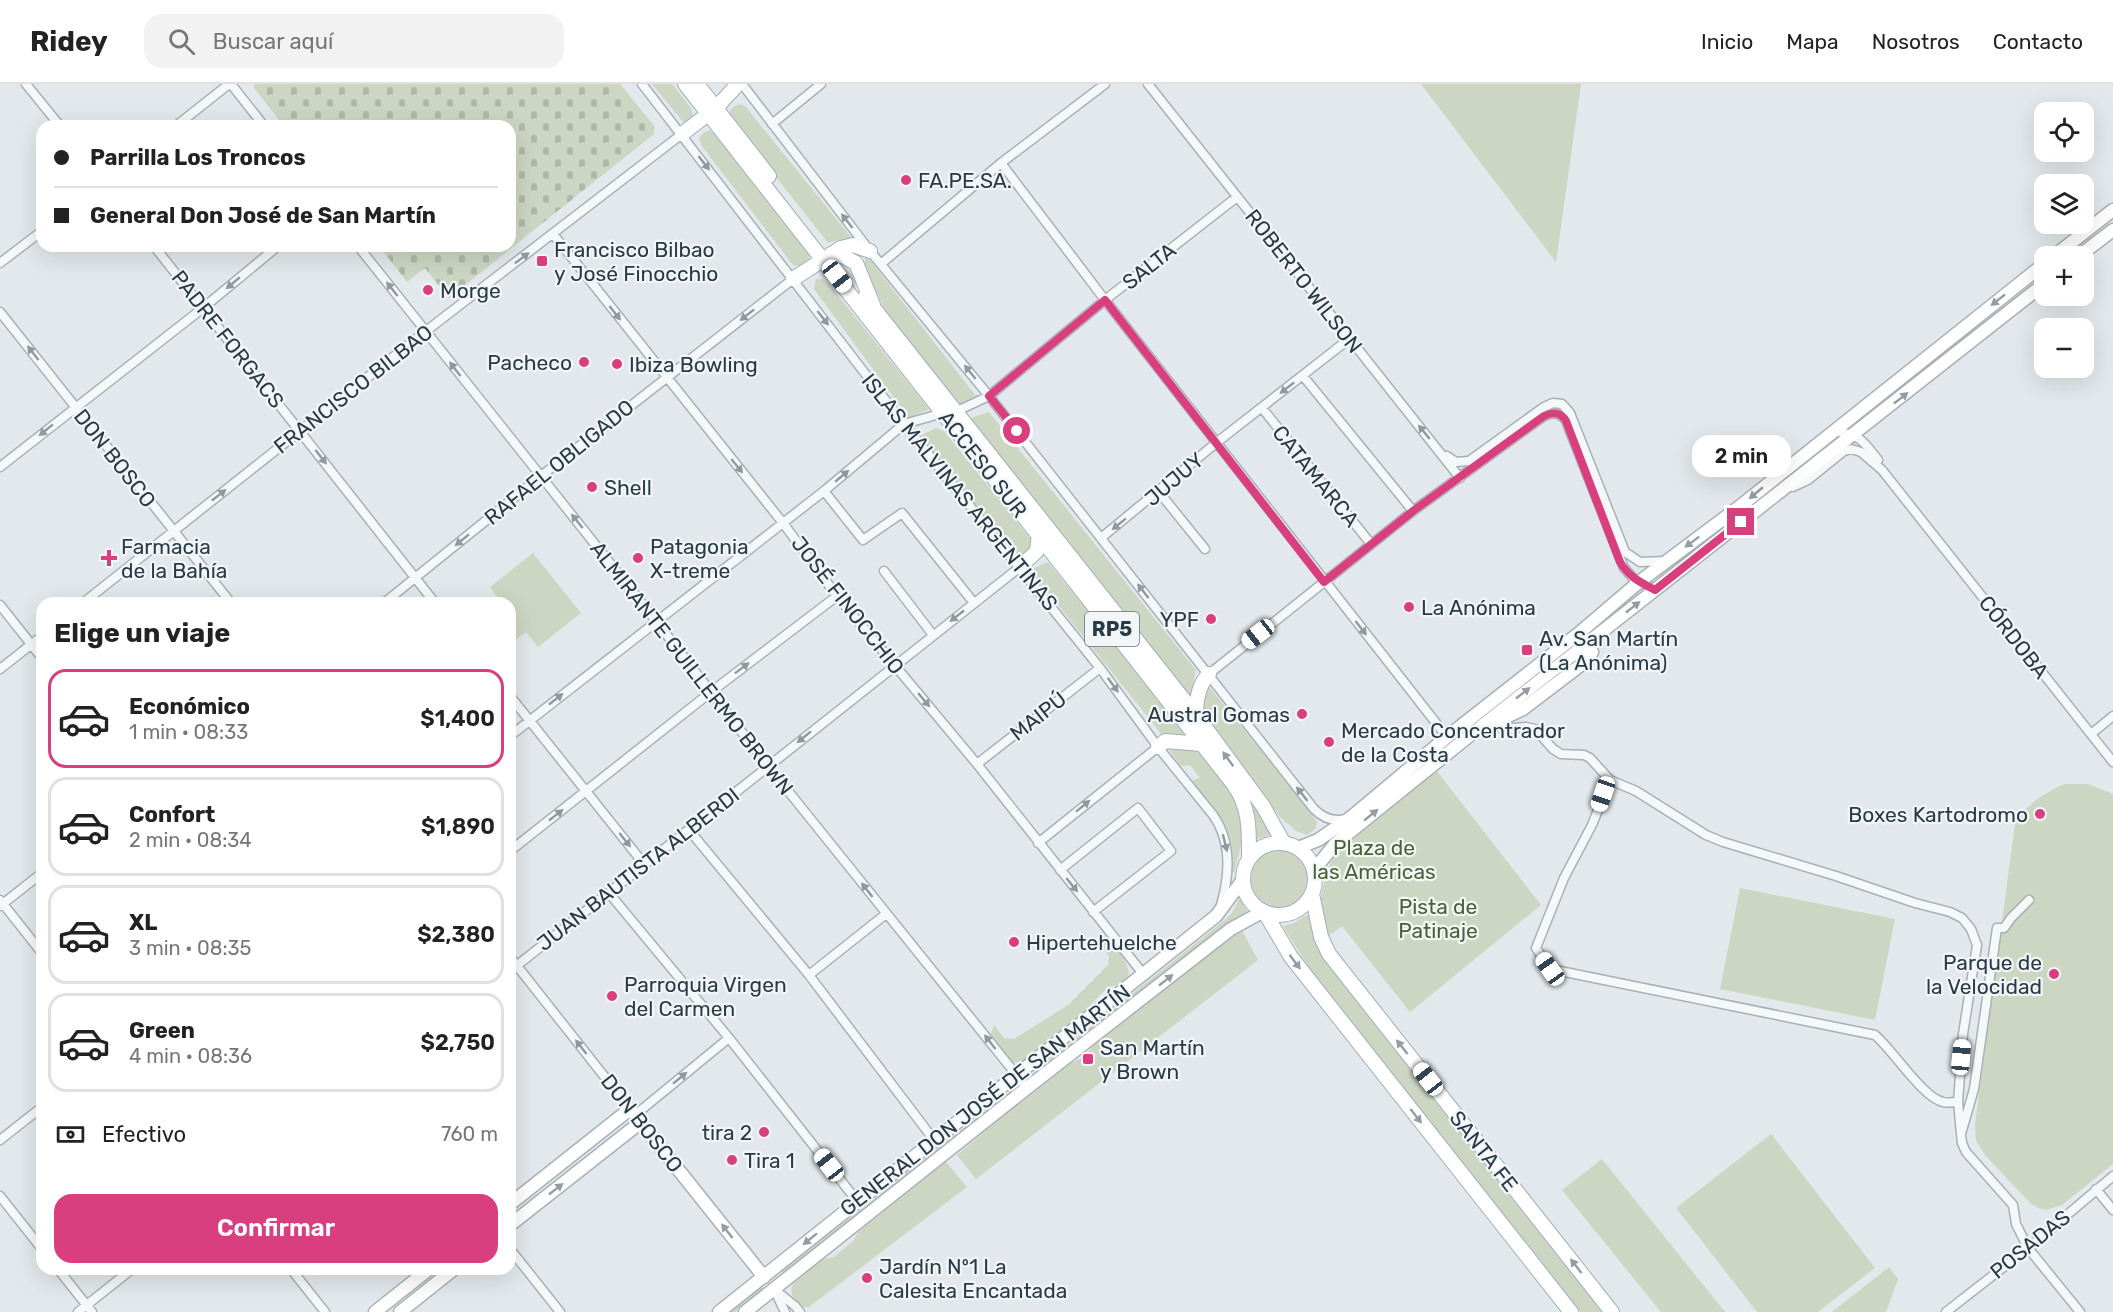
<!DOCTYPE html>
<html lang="es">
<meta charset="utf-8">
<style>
:root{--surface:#fff;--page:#f2f2f2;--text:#222;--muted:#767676;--line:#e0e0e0;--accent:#d93f7f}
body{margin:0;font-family:Rubik,sans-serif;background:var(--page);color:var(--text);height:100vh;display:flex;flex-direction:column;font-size:22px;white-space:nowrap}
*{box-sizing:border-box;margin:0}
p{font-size:20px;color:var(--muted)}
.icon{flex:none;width:33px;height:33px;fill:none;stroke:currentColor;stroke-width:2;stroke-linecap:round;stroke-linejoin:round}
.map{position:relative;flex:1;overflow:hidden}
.panel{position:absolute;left:36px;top:513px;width:480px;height:678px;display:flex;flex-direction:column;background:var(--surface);border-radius:18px;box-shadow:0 6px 24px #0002}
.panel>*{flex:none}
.banner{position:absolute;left:36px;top:36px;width:480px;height:132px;border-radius:18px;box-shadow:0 6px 24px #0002;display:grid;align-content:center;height:132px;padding:0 18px;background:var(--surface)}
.controls{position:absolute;left:2034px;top:18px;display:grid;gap:12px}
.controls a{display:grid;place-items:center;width:60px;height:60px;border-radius:12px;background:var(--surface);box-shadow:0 6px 24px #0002;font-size:30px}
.end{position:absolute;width:27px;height:27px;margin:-14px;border:8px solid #d93f7f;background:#fff;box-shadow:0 0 0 3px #fff}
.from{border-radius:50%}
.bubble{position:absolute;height:42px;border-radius:18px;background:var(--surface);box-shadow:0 6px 24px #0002;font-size:20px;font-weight:600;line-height:42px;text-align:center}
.car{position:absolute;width:18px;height:36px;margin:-18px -9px;border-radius:8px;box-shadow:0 0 4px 2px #0007;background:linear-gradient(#fff 24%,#345 0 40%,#fff 0 76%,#345 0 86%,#fff 0)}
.banner b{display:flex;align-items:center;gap:21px;height:57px;font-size:22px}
.banner b+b{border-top:2px solid var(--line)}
.banner i{width:15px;height:15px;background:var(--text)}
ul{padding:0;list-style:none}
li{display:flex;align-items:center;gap:18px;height:99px;margin:0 12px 9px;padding:0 6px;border:3px solid var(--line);border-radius:18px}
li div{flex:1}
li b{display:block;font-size:22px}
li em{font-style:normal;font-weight:600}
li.current{border-color:var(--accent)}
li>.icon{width:54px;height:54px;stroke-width:1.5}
h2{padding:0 18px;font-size:27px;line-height:72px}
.pay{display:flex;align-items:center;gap:15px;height:66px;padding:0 18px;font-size:22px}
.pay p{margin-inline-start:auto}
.cta{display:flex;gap:12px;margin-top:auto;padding:12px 18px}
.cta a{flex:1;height:69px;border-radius:18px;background:var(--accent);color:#fff;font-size:24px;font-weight:600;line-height:69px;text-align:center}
header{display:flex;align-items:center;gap:36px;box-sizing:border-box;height:84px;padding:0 30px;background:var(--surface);border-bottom:2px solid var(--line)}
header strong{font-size:28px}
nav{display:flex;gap:33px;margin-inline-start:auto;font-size:21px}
.search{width:420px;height:54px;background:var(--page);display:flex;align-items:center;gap:15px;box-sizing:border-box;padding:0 21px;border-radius:18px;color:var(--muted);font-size:22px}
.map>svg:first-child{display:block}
</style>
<header>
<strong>Ridey</strong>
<div class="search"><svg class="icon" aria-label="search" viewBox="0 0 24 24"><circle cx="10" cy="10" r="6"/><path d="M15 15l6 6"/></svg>Buscar aquí</div>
<nav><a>Inicio</a><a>Mapa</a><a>Nosotros</a><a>Contacto</a></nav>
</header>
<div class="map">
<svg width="2113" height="1228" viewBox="0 0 2113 1228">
<defs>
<pattern id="cemetery-stones" width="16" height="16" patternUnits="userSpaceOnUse" patternTransform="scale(1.5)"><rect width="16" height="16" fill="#cdd6c3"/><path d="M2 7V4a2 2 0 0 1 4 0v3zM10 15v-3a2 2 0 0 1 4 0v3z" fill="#b0b9a9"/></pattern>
</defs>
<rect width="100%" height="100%" fill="#e2e8eb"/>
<path fill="#cdd6c3" d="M652 0H672L691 24 693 31 687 38H683Z
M1421 0H1581L1556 178Z
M740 20 745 22 854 157 839 156 828 159 727 31 734 22Z
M710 46 716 51 809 169V175C803 181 800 183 793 181L701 61 699 54 703 49Z
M866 171 976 312 957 321 887 230 864 183Z
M816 195H822L828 199 929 325 909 334 814 205Z
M989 328 1196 586 1190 616 968 335Z
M936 344 944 347 1033 458 1027 470 1019 474 920 352Z
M533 469 581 529 538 563 526 548 510 560V519H501L490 503Z
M1048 478 1189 651 1163 652 1030 486Z
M1575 558 1578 561 1377 718 1405 692Z
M1206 599 1308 725 1317 738 1316 744 1307 751 1296 747 1280 733 1201 628Z
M1167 663 1199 665C1234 710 1254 729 1234 788H1232C1236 743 1219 729 1191 697L1200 694 1190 681 1181 682Z
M1436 686 1541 821 1410 928 1342 842 1327 853 1321 822V814L1325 793 1334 771 1342 760Z
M2065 700H2088L2113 710V1080L2062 1121 2046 1126 2038 1124 2031 1120 1985 1071 1976 1057 1975 1040 2015 740C2028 719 2044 709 2065 700Z
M1245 709 1272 750 1254 756Z
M1251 795a29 29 0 1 1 58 0a29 29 0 1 1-58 0Z
M1740 804 1895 835 1875 936 1720 905Z
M1240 813 1248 829 1229 838 1037 990H1035L1034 988 1226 835 1232 829Z
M1310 829 1321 871 1603 1228H1580L1311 887 1283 842 1294 839Z
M1241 845 1258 876 976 1095 957 1071 1061 983C1076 978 1090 971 1096 956Z
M1106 852C1114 862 1141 889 1122 900 1116 903 1119 900 1113 902 1105 904 1097 915 1091 920L1092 925 1021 979 1011 978 991 950 994 941 1004 954 1014 955 1068 921 1108 881 1109 872 1097 855Z
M1012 1006 1015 1008 783 1191 782 1187Z
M1771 1050 1875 1184 1818 1228H1757L1676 1124Z
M1602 1075 1725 1228H1661L1562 1106Z
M946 1078 967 1103 809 1223H801C795 1216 788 1210 793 1200L823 1175 834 1173 854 1156 858 1148Z
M1889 1183 1898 1195 1886 1228H1832Z
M762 1203V1207L735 1228H729Z"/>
<path fill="url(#cemetery-stones)" d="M254 0H620L655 43 654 50 449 214 425 184 407 198 379 162H510V42H284L254 4Z"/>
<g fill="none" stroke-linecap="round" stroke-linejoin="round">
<g stroke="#a7b1b6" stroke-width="11">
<path id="street" d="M26 0 60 42
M231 0 264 42
M642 0 904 340 1100 584 1158 663 1213 731C1232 758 1230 790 1221 821
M742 0 870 167 989 312 1314 725C1323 734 1334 738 1346 735
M1148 0 1460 394
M772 40 821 0
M176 42 229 0
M1001 79 1105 216 1447 653
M553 150 783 439 837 512 977 680 1144 891
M154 162 435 519
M358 162 656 537 768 682 1027 1004
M0 179 42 147
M882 179 1001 79 1105 0
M0 228 231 519
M1303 292 1413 427
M1262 324 1371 460
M1835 347C1861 352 1862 355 1878 376
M1447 372 1456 378 1469 377 1544 323 1553 319 1562 320 1570 329 1625 468 1640 478 1665 477
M0 383 203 224 278 162
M1793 403 1808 396 1844 367 1851 365 1861 368 1882 386 2113 678
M824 407 863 456 902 429 974 519
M1159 408 1205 465
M1101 454 1216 359 1349 255
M884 487 933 551
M83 519 426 247 682 50
M384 519 541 392 793 195
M0 521 42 574
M0 585 42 552
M1209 590 1413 427 1544 332C1552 328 1561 328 1566 337L1624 484 1634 495 1655 506
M510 612 644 780
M1501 635 1502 645 1526 643 1535 645 1553 665 1561 670 1584 671 1590 674 1610 696 1636 707 1706 751 1723 758 1836 792 1915 819 1950 828 1962 834 1971 845 1977 861 1963 950 1958 1018 1961 1050
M2091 650 2113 632
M510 652 824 407 904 340 943 329 957 327 989 312 1105 216 1237 113
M977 680 1100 584
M1610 696 1592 741 1564 794 1536 864 1550 885 1875 951C1893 966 1923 1014 1943 1018 1947 1019 1953 1018 1958 1018
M689 746 809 891 934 1056
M1038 759 1158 663
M510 767 711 608 837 512
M1060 786 1138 724 1171 767 1093 828
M609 809 729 954 857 1117
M0 816 42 869
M2029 816 2011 834 2004 844H1997L1974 1005 1961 1050 1962 1059 1966 1068 2013 1121 2016 1140 2028 1164 2080 1228
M0 822 42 789
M510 873 630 1025
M510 887 1020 483
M809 891 886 830
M635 1031 729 954
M0 1056 42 1023
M2096 1105 2113 1126
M0 1112 42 1165
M510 1165 560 1228
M58 1185 92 1228
M291 1185 325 1228
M78 1228 132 1185
M785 1228 774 1205 795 1222 800 1228
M1946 1228 2028 1164 2113 1092"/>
</g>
<g stroke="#a7b1b6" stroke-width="15">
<path id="secondary" d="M2054 172 2113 126
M2079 172 2113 146
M1491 640 1523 625 1586 577 1592 568 1583 555
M1298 764 1318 756 1350 734 1447 653 1578 550 1639 498 1739 423 2044 180
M1314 786 1335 760 1464 656 2044 200
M510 1120 630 1025 764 1193
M510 1141 641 1038
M375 1228 429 1185
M400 1228 454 1185
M719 1228 1216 832 1242 797
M745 1228 1027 1004 1231 845 1262 828"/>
</g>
<g stroke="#a0b0b8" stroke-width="16">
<path id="primary" d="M685 0 1234 701C1250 724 1249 746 1249 773
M697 0 769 92
M682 50 716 24 738 0
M831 170 845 173 856 179 873 221
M793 195 841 164 853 161 870 167
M865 213 1196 631 1263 722 1283 758
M1020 483 1037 467 1039 450
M1196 631C1196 616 1198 601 1209 590
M1158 663 1165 657 1202 660
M1243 795a36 36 0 1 1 72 0a36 36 0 1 1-72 0Z
M1312 810 1321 853 1329 870 1612 1228
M1265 829 1291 873 1571 1228"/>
</g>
<use href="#street" stroke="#f5f8f9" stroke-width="8"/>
<use href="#secondary" stroke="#fff" stroke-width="12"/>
<use href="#primary" stroke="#fff" stroke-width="14"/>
</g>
<defs><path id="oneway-solid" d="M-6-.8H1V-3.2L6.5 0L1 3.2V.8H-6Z" transform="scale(1.5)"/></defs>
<g fill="#8f9a9f">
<use href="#oneway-solid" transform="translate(704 79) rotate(52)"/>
<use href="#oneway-solid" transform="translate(847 137) rotate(-128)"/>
<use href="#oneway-solid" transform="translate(522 174) rotate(-37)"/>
<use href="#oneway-solid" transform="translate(233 199) rotate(140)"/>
<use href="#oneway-solid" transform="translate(392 205) rotate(-128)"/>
<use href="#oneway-solid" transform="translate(615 229) rotate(52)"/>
<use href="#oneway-solid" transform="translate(747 231) rotate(142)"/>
<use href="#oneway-solid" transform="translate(823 234) rotate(52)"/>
<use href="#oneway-solid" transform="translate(33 269) rotate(-128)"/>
<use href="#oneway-solid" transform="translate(455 285) rotate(-128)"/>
<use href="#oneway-solid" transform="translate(970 288) rotate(-129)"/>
<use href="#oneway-solid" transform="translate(1287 304) rotate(142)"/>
<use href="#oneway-solid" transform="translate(46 346) rotate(141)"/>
<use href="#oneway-solid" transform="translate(1424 348) rotate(-129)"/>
<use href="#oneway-solid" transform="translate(321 373) rotate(52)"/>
<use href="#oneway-solid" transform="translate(737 382) rotate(51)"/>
<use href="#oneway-solid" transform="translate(842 392) rotate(-40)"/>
<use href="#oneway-solid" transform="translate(219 411) rotate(-38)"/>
<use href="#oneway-solid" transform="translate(577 437) rotate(-129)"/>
<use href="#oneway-solid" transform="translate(1119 440) rotate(141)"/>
<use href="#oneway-solid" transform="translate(462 456) rotate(141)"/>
<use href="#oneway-solid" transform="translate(1143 507) rotate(-128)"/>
<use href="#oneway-solid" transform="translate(957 532) rotate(142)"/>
<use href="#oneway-solid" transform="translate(1361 544) rotate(52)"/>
<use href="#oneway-solid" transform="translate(742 584) rotate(-37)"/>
<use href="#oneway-solid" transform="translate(1113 601) rotate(54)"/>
<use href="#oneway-solid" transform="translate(556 615) rotate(-38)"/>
<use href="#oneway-solid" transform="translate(924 616) rotate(50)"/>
<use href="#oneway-solid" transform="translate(804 653) rotate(141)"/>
<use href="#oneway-solid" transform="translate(1302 710) rotate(-128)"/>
<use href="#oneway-solid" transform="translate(1083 722) rotate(-39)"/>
<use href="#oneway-solid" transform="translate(556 731) rotate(-38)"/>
<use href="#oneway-solid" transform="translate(625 756) rotate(51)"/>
<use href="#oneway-solid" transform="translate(1225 759) rotate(76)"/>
<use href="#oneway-solid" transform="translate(1072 801) rotate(51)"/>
<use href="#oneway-solid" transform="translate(867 806) rotate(-128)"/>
<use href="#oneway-solid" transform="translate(990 958) rotate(-128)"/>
<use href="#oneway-solid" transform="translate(581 963) rotate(-128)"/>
<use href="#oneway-solid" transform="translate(680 994) rotate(-39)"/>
</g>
<g fill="#949da2">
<use href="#oneway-solid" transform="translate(1998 216) rotate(142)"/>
<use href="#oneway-solid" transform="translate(1901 314) rotate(-38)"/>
<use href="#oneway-solid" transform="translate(1756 409) rotate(140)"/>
<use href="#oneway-solid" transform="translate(1692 458) rotate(143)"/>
<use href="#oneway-solid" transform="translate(1633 523) rotate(-38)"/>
<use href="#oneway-solid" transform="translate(1523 609) rotate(-38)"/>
<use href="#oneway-solid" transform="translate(1228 675) rotate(-126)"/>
<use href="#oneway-solid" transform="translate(1371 731) rotate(-39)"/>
<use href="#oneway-solid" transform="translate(1295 878) rotate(53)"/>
<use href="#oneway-solid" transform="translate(1166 896) rotate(-38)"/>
<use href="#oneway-solid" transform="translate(1402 963) rotate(-128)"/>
<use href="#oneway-solid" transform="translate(1416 1032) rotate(52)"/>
<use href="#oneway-solid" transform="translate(556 1105) rotate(-38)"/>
<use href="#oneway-solid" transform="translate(727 1147) rotate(-128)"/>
<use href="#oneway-solid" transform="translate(810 1155) rotate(141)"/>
<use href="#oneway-solid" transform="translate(1576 1182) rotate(-128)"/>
</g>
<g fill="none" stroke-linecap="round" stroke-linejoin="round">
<path stroke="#d93f7f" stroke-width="8" d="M1017 347 989 312 1105 216 1324 498 1413 427 1544 332C1552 328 1561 328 1566 337L1620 478C1629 493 1640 498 1655 506L1741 438"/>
</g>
<g fill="#d93f7f" stroke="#f2f6f8" stroke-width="2">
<circle cx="906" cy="96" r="6"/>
<rect x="536" y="171" width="12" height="12" rx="3"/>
<circle cx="428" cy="206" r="6"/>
<circle cx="584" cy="278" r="6"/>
<circle cx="617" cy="280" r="6"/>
<circle cx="592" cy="403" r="6"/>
<path d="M106 465h6v6h6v6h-6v6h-6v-6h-6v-6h6z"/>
<circle cx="638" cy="474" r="6"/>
<circle cx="1409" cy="523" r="6"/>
<circle cx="1211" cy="535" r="6"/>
<rect x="1521" y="560" width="12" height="12" rx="3"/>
<circle cx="1302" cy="630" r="6"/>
<circle cx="1329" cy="658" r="6"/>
<circle cx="2040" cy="730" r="6"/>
<circle cx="1014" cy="858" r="6"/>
<circle cx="2054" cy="890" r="6"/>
<circle cx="612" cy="912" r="6"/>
<rect x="1082" y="969" width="12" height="12" rx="3"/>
<circle cx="764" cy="1048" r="6"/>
<circle cx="732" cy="1076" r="6"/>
<circle cx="867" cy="1194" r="6"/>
</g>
<g text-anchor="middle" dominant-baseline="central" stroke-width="4.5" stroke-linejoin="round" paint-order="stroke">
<rect fill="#f2f6f8" stroke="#65737b" stroke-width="1.5" x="1085" y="528" width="54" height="34" rx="4.5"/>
<g font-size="20" font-weight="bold" fill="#293b45">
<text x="1112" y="545">RP5</text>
</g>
<g font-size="21" fill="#293b45" stroke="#f2f6f8" text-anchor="start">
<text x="918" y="96">FA.PE.SA.</text>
<text x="554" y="165">Francisco Bilbao<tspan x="554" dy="24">y José Finocchio</tspan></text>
<text x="440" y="206">Morge</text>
<text x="572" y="278" text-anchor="end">Pacheco</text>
<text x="629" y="280">Ibiza Bowling</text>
<text x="604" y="403">Shell</text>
<text x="121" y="462">Farmacia<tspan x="121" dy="24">de la Bahía</tspan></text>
<text x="650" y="462">Patagonia<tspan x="650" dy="24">X-treme</tspan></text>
<text x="1421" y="523">La Anónima</text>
<text x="1199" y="535" text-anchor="end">YPF</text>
<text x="1539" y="554">Av. San Martín<tspan x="1539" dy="24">(La Anónima)</tspan></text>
<text x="1290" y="630" text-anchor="end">Austral Gomas</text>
<text x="1341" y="646">Mercado Concentrador<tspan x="1341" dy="24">de la Costa</tspan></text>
<text x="2028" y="730" text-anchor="end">Boxes Kartodromo</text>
<text x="1026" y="858">Hipertehuelche</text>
<text x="2042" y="878" text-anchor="end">Parque de<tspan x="2042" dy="24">la Velocidad</tspan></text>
<text x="624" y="900">Parroquia Virgen<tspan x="624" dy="24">del Carmen</tspan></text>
<text x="1100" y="963">San Martín<tspan x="1100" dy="24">y Brown</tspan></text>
<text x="752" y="1048" text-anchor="end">tira 2</text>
<text x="744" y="1076">Tira 1</text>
<text x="879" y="1182">Jardín Nº1 La<tspan x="879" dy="24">Calesita Encantada</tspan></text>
</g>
<g font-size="21" fill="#293b45" stroke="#f2f6f8">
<text transform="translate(1149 182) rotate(-38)">SALTA</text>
<text transform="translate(1304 197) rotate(52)">ROBERTO WILSON</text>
<text transform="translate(228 255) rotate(52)">PADRE FORGACS</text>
<text transform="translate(353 305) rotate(-38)">FRANCISCO BILBAO</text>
<text transform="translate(115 374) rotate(52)">DON BOSCO</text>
<text transform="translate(559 378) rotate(-39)">RAFAEL OBLIGADO</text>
<text transform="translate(983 380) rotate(52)">ACCESO SUR</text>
<text transform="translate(1316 392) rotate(51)">CATAMARCA</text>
<text transform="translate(1174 395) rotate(-40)">JUJUY</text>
<text transform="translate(960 408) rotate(51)">ISLAS MALVINAS ARGENTINAS</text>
<text transform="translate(848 521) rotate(52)">JOSÉ FINOCCHIO</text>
<text transform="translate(2014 553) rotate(52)">CÓRDOBA</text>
<text transform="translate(692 584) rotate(52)">ALMIRANTE GUILLERMO BROWN</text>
<text transform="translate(1038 632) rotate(-38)">MAIPÚ</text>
<text transform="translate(638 785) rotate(-38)">JUAN BAUTISTA ALBERDI</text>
<text transform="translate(985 1016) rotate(-38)">GENERAL DON JOSÉ DE SAN MARTÍN</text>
<text transform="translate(642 1039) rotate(52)">DON BOSCO</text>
<text transform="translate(1484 1067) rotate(52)">SANTA FE</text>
<text transform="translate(2030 1160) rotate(-39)">POSADAS</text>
</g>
<g font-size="21" fill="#496235" stroke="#f2f6f8">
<text x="1374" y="763">Plaza de<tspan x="1374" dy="24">las Américas</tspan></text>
<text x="1438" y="822">Pista de<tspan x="1438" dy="24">Patinaje</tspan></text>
</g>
</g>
</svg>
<div class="controls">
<a><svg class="icon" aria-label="locate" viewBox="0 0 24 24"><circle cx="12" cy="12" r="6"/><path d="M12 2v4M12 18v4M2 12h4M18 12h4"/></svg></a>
<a><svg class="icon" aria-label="layers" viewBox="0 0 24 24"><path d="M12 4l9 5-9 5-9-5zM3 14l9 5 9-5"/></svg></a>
<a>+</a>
<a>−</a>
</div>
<i class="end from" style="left:1017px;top:347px"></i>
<i class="end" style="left:1741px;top:438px"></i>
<div class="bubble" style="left:1692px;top:351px;width:99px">2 min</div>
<i class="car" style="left:837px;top:192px;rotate:142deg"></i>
<i class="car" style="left:1258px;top:550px;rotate:232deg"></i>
<i class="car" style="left:1603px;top:710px;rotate:199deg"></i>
<i class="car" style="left:1550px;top:885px;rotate:325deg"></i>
<i class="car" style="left:1961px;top:973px;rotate:5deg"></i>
<i class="car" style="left:1428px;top:995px;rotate:322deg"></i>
<i class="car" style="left:829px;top:1081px;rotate:322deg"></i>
<div class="banner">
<b><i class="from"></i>Parrilla Los Troncos</b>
<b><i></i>General Don José de San Martín</b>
</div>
<section class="panel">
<h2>Elige un viaje</h2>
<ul>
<li class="current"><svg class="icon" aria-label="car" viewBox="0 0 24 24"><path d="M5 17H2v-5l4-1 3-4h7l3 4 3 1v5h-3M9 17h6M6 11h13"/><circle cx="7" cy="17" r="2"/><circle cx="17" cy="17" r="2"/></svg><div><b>Económico</b><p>1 min · 08:33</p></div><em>$1,400</em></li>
<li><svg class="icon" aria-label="car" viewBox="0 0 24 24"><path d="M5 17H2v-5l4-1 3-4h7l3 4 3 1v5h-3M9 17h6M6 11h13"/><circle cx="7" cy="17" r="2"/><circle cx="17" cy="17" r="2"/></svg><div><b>Confort</b><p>2 min · 08:34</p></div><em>$1,890</em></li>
<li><svg class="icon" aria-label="car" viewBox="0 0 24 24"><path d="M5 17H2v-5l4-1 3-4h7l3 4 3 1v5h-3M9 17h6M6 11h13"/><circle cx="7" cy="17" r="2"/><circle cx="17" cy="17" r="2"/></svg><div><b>XL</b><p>3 min · 08:35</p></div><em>$2,380</em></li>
<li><svg class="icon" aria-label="car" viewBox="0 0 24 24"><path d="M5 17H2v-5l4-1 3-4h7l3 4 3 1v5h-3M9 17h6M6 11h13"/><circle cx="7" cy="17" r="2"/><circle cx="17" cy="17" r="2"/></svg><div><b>Green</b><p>4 min · 08:36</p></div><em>$2,750</em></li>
</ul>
<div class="pay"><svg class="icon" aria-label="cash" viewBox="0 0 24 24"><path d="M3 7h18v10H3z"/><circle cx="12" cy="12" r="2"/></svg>Efectivo<p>760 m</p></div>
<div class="cta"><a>Confirmar</a></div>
</section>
</div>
